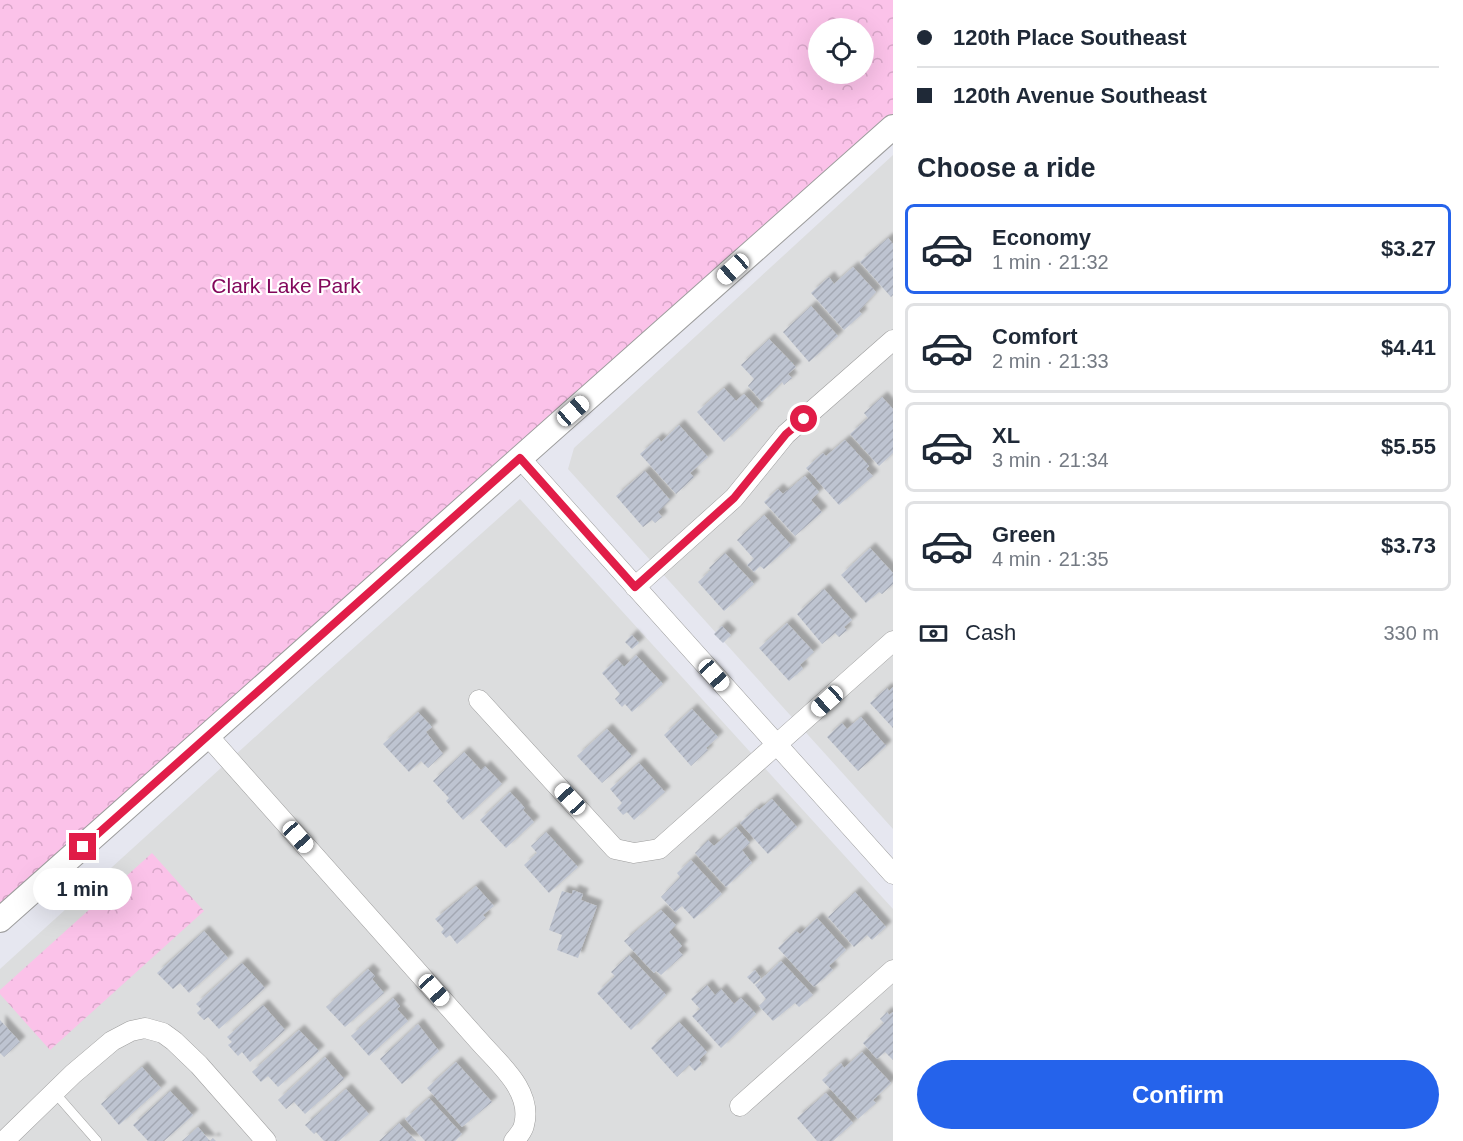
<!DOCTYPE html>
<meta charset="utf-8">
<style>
:root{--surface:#fff;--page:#f6f6f7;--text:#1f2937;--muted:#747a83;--line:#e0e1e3;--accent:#2563eb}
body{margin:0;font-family:Arial,sans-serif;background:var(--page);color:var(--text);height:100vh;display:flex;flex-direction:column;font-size:22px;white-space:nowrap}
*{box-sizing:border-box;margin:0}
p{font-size:20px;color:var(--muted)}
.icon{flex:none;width:33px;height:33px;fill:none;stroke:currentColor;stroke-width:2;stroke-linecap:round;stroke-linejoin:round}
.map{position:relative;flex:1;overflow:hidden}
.sheet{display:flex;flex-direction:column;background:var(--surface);width:570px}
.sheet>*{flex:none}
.guide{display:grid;align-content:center;height:132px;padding:0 24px;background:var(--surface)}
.buttons{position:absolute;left:808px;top:18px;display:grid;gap:12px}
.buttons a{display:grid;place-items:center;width:66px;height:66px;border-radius:50%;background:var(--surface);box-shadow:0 6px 24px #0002;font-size:30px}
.end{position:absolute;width:27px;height:27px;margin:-14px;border:8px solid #e11d48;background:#fff;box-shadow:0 0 0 3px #fff}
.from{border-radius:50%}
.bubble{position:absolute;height:42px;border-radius:21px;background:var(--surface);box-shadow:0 6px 24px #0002;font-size:20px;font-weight:600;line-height:42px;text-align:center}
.car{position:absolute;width:18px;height:36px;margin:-18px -9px;border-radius:8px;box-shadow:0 0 4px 2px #0007;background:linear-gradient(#fff 24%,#345 0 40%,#fff 0 76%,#345 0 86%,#fff 0)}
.guide b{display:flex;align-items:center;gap:21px;height:57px;font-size:22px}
.guide b+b{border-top:2px solid var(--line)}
.guide i{width:15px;height:15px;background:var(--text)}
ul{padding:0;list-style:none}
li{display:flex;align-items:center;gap:18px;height:90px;margin:0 12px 9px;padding:0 12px;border:3px solid var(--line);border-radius:9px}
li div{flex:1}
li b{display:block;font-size:22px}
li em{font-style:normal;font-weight:600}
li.active{border-color:var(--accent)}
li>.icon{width:54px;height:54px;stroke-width:1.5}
h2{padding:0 24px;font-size:27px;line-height:72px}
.pay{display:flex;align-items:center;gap:15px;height:66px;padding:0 24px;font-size:22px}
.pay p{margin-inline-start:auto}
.cta{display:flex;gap:12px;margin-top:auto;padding:12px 24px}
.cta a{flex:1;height:69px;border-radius:36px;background:var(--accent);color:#fff;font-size:24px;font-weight:600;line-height:69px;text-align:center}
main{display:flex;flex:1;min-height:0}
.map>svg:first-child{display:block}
</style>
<main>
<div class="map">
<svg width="893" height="1141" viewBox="0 0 893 1141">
<defs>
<pattern id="park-crowns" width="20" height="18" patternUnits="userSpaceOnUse" patternTransform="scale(1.5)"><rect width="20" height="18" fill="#fbc2e9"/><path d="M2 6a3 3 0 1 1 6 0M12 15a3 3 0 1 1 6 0" fill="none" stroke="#d7a6c8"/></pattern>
<pattern id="building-hatch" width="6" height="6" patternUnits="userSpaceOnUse" patternTransform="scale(1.5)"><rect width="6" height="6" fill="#bec4d1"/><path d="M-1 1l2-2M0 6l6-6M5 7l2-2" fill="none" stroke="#a3a8b3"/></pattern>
<filter id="shadow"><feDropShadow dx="5.5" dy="-5.5" stdDeviation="1.5" flood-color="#0004"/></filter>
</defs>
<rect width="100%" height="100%" fill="#e6e7f0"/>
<path fill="#dcddde" d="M893 155V829L568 469 574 448Z
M520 499 893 909V1141H0V969L310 687Z"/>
<path fill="url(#park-crowns)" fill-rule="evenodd" d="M0 0H893V127L0 920ZM819 28H864V74H819Z
M152 853 204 911 50 1050 0 994V990Z"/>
<path fill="url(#building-hatch)" filter="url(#shadow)" d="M888 238 893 244V295L891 297 860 262Z
M853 267 876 292 859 311 862 314 844 330 811 293 829 277 834 284Z
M811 306 838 336 809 362 783 332Z
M769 339 796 367 788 374 792 378 784 385 782 382 762 402 748 386 754 379 741 365Z
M724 388 736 401 744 394 758 409 724 442 697 412Z
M882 397 893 409V453L879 466 850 434 868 418 864 413Z
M679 425 708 457 690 473 694 477 676 494 640 454 658 438 661 442Z
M845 440 869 466 866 469 873 476 839 505 806 468 823 453 826 456Z
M645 471 670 500 658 512 662 517 655 523 652 520 643 527 616 496Z
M805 476 819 492 811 500 822 512 795 536 764 502 778 489 783 494Z
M764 515 791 545 764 569 760 566 754 572 747 565 754 559 737 540Z
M870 548 893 573V584L882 594 879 592 866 603 841 575Z
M725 553 754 584 724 611 698 582 711 570 709 568Z
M824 589 852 620 844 627 847 630 839 637 835 633 822 644 797 614Z
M787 623 814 652 800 665 803 669 789 681 759 648Z
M722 626 731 635 723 643 714 634Z
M632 635 639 643 632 649 625 642Z
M636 655 663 684 632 712 625 704 622 707 615 699 620 694 602 673 617 659 624 667Z
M893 687V728L870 703 887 688 889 691Z
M692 709 718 737 706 748 708 750 691 766 664 735Z
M418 712 432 727 426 732 443 754 428 768 421 761 409 772 383 744Z
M861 717 886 746 858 771 827 737 842 723 847 729Z
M607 729 632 756 602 783 577 756Z
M464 752 481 770 485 766 502 784 463 820 446 801 449 798 433 781Z
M639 763 665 792 634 820 627 812 623 815 617 808 622 803 610 789Z
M510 792 525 808 523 810 534 822 506 848 480 820Z
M772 799 797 827 768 854 740 823 757 808 759 810Z
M736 827 750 843 742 850 752 863 726 887 695 853 708 840 714 846Z
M546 832 578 867 549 893 524 865 537 853 531 846Z
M691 860 722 894 694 919 682 906 675 912 661 897 680 877 677 873Z
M476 886 494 906 483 915 486 918 457 944 450 935 446 938 441 932 444 929 435 919Z
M573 890 583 894 581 900 597 906 578 958 557 950 562 935 549 930 562 891 572 894Z
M855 892 886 927 872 940 867 935 854 947 828 917Z
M661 910 676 925 669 932 682 946 678 950 683 955 661 975 656 971 654 973 624 941Z
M817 918 846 950 829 966 833 970 814 987 778 948 796 931 800 934Z
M204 931 228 958 189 993 180 983 173 989 157 973Z
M629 955 666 995 631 1030 597 993 615 976 611 972Z
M781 961 813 995 799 1007 795 1003 773 1021 759 1006 766 999 755 985Z
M242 963 265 988 219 1029 208 1017 204 1020 197 1013 201 1009 196 1004Z
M368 969 375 976 372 979 384 993 345 1027 326 1007Z
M755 970 761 978 754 984 747 977Z
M707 985 715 995 721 989 734 1004 741 998 756 1014 721 1048 692 1016 700 1009 691 999Z
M393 998 400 1006 397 1009 408 1021 369 1056 351 1036Z
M263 1005 285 1030 250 1062 242 1052 238 1056 228 1045 232 1042 227 1037Z
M887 1012 889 1015 893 1012V1060L885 1052 877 1059 863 1043 884 1023 880 1019Z
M0 1020 20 1042 4 1057 0 1053Z
M679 1022 707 1052 699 1060 702 1064 695 1071 689 1065 677 1077 651 1048Z
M418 1024 439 1051 402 1084 380 1059Z
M299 1030 319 1051 278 1087 268 1076 261 1082 252 1072Z
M862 1052 891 1083 873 1100 876 1103 858 1119 822 1080 841 1063 844 1068Z
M325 1057 344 1079 305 1114 294 1102 286 1109 278 1100Z
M456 1062 492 1102 462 1127 427 1088Z
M142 1067 161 1088 119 1125 101 1104Z
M346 1089 369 1114 339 1141H324L316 1132 314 1134 305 1125Z
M170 1091 193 1115 164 1141H148L133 1125Z
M826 1093 853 1123 833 1141H817L797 1118Z
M429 1098 462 1134 455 1141H425L405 1119Z
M399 1123 416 1141H379Z
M198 1127 210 1141 213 1138 216 1141H182Z"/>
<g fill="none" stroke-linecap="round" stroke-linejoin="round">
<g stroke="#9d9d9d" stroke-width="10">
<path id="service" d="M55 1093 97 1141"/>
</g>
<g stroke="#9d9d9d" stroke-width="21">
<path id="minor" d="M520 458 893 874
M635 587 734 498 786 434 893 340
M479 700 615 849 634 853 659 849 893 641
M208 736 479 1041C499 1064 533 1091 524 1125 523 1131 518 1136 514 1141
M740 1106 893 970
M4 1141 73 1074 112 1041 131 1031 145 1028 163 1033 174 1041 199 1065 266 1141"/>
</g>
<g stroke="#9d9d9d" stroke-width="26">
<path id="tertiary" d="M0 920 893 127"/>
</g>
<use href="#service" stroke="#fff" stroke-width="9"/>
<use href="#minor" stroke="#fff" stroke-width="20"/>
<use href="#tertiary" stroke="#fff" stroke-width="24"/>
</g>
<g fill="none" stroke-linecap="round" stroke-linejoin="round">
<path stroke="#e11d48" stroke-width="8" d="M83 847 520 458 635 587 734 498 786 434 804 419"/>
</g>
<g text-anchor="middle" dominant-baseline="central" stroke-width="4.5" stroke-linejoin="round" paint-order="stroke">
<g font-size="21" fill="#83085c" stroke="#fff">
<text x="286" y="285">Clark Lake Park</text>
</g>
</g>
</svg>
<div class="buttons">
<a><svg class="icon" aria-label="locate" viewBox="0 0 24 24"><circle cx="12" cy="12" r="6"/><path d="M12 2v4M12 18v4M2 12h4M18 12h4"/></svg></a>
</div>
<i class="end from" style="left:804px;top:419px"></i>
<i class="end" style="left:83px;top:847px"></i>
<div class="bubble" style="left:33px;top:868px;width:99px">1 min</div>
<i class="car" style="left:733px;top:269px;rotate:228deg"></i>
<i class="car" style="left:573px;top:411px;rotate:49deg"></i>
<i class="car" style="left:714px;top:675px;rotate:138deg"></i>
<i class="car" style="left:827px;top:701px;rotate:228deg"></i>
<i class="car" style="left:570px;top:799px;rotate:317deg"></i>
<i class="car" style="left:298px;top:837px;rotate:138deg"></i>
<i class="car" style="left:434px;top:990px;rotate:138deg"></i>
</div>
<section class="sheet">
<div class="guide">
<b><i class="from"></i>120th Place Southeast</b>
<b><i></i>120th Avenue Southeast</b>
</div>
<h2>Choose a ride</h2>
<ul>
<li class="active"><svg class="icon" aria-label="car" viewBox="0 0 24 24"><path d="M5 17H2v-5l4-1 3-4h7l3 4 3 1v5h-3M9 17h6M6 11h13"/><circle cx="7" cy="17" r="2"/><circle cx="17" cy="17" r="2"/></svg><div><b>Economy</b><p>1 min · 21:32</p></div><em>$3.27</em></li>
<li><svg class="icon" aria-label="car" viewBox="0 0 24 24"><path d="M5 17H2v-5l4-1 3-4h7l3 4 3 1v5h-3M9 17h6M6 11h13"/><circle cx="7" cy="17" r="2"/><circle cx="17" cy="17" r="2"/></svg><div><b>Comfort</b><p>2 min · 21:33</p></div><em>$4.41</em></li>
<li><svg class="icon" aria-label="car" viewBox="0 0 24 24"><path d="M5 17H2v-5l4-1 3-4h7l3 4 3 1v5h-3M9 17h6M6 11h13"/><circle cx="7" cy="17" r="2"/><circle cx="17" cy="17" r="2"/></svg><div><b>XL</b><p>3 min · 21:34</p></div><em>$5.55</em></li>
<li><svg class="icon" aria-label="car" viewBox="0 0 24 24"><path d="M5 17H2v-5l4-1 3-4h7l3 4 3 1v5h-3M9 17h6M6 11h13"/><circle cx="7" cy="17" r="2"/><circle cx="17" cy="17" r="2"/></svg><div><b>Green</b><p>4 min · 21:35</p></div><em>$3.73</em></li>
</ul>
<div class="pay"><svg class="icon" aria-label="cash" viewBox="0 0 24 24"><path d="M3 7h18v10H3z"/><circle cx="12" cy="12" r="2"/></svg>Cash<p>330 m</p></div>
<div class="cta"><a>Confirm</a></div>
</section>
</main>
